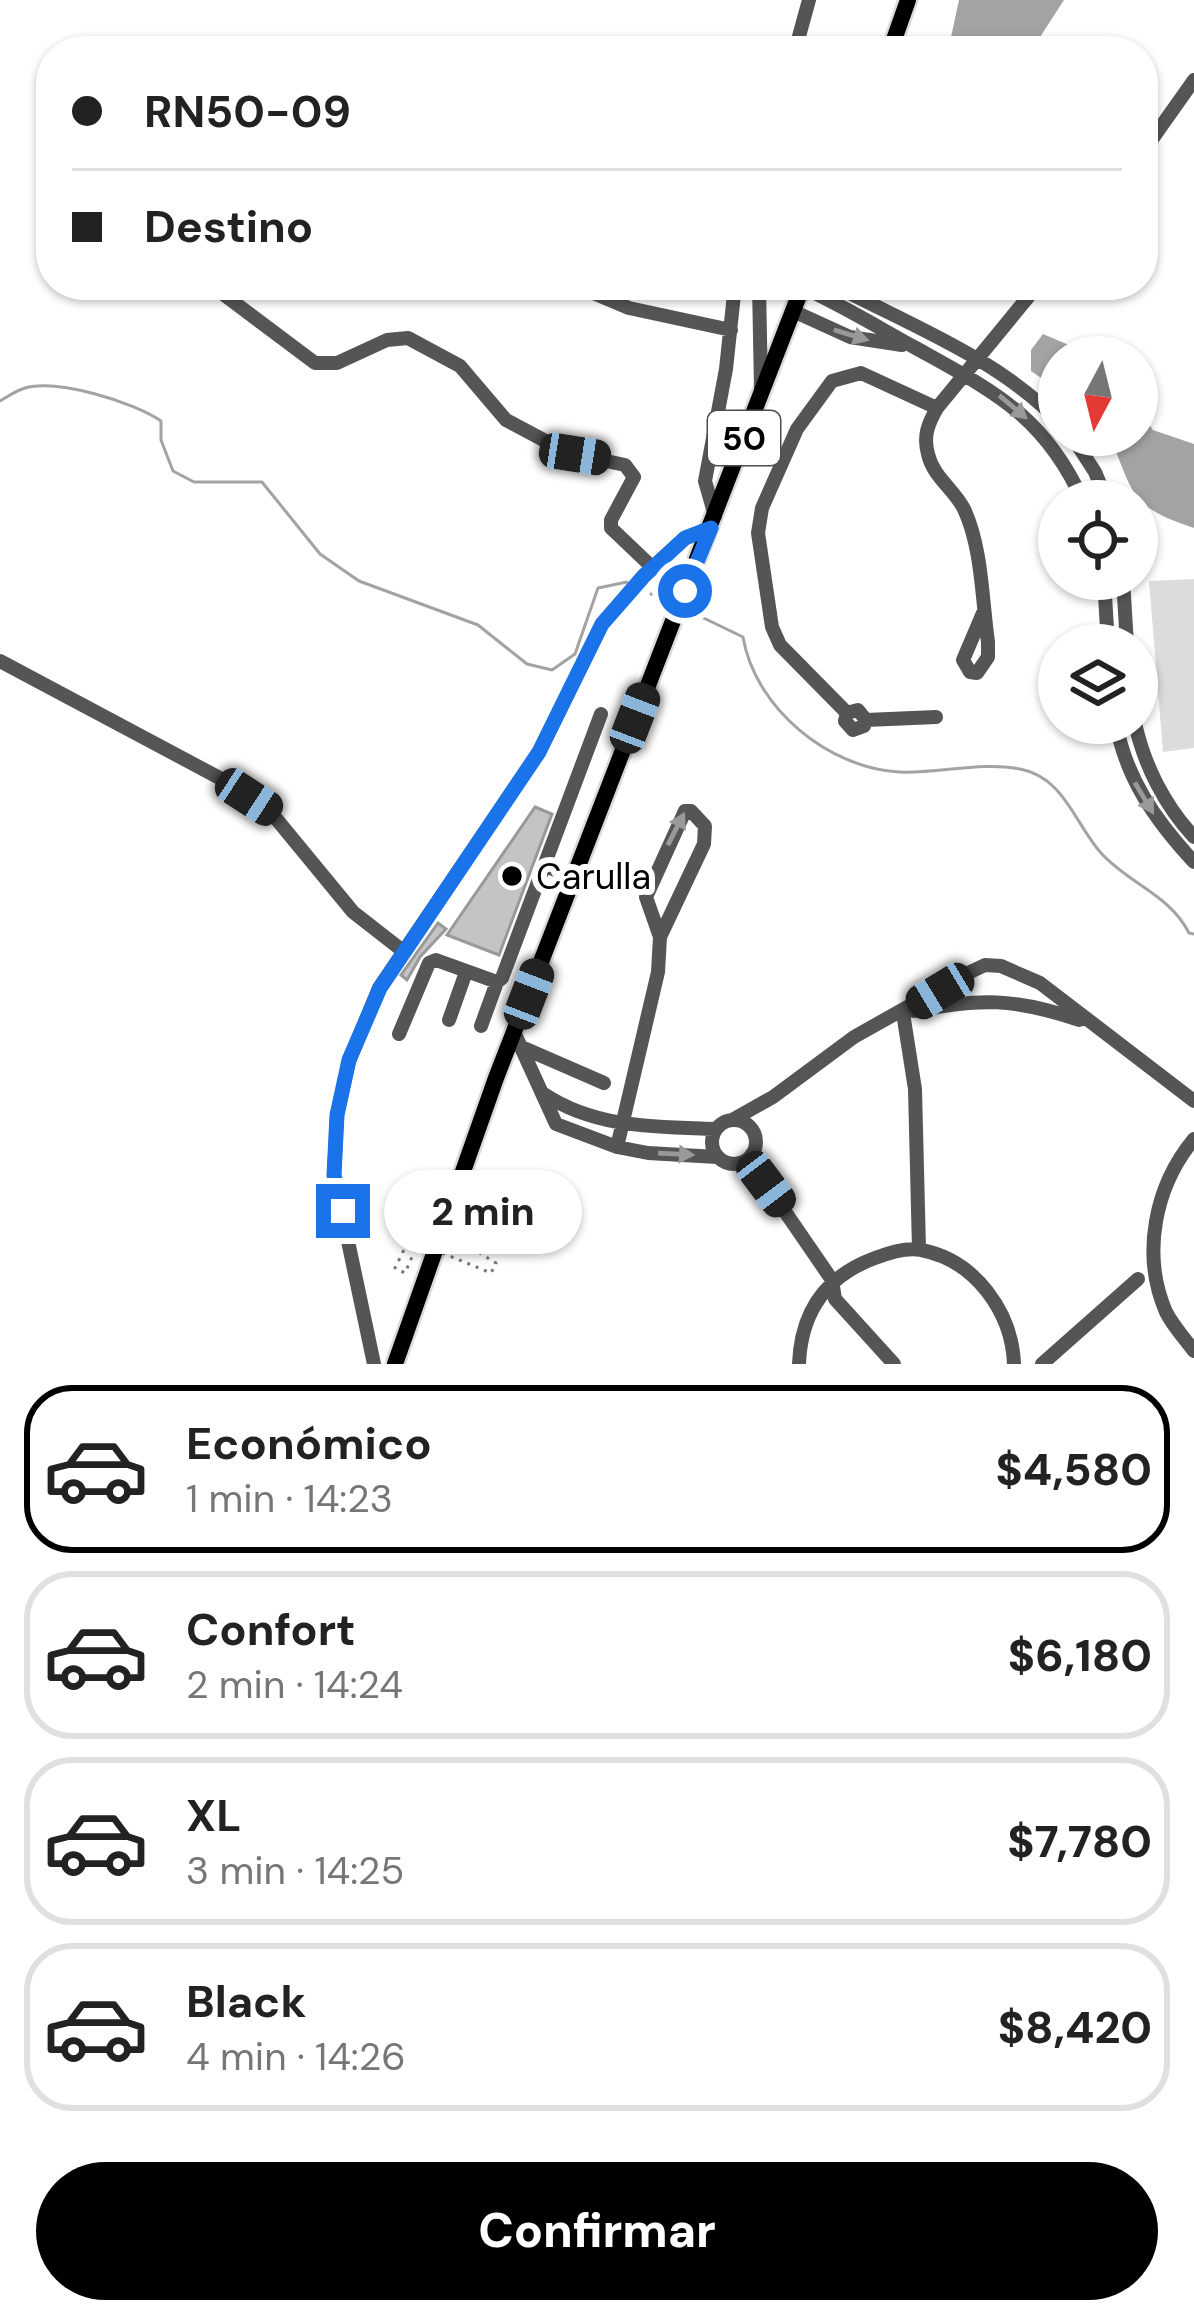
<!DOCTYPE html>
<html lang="es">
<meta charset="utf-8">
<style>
:root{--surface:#fff;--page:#f2f2f2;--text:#222;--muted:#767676;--line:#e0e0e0;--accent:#000}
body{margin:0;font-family:"DM Sans",sans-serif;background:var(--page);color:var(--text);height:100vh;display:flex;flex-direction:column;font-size:45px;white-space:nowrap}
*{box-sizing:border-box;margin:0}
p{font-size:39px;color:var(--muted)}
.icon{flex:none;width:66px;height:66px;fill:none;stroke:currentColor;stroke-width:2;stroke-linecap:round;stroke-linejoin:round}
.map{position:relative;height:1364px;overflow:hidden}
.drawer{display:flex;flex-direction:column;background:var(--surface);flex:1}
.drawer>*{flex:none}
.top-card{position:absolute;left:36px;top:36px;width:1122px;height:264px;border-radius:48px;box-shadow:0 3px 9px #0004;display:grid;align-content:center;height:264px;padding:0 36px;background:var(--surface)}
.needle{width:78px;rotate:187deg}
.tools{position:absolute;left:1038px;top:336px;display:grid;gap:24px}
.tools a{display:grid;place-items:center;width:120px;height:120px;border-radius:50%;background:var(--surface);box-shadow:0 3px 9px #0004;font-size:60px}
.end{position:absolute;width:54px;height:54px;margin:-27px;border:15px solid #1a73e8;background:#fff;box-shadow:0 0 0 6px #fff}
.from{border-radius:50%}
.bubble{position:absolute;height:84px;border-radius:42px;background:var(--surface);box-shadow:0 3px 9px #0004;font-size:39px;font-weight:800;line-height:84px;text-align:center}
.car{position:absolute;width:36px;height:72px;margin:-36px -18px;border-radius:15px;box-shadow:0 0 9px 3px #0007;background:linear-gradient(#222 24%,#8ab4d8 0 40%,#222 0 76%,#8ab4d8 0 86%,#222 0)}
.top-card b{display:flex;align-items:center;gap:42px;height:114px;font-size:45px}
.top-card b+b{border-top:3px solid var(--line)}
.top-card i{width:30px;height:30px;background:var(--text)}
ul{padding:21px 0 0;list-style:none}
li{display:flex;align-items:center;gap:36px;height:168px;margin:0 24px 18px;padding:0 12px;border:6px solid var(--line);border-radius:48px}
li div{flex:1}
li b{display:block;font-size:45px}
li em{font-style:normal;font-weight:800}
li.current{border-color:var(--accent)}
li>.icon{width:108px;height:108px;stroke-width:1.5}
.button{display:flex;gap:24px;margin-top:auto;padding:24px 36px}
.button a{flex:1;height:138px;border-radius:72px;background:var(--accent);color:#fff;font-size:48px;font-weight:800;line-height:138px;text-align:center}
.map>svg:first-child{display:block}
</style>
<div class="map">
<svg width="1194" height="1364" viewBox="0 0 1194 1364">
<rect width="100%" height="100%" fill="#fff"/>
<path fill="#dcdcdc" d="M1194 579V748L1163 752 1149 581Z"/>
<path fill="#a3a3a3" d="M959 0H1064L1031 51H948Z
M1043 334 1097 357H1059V390L1031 371V350Z
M1137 372 1149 376 1152 400 1145 419 1153 430 1194 444V528C1128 506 1135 495 1109 435H1137Z"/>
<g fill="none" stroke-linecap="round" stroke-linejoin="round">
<path stroke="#a3a3a3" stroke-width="3" d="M0 401C7 397 17 390 25 388 58 379 134 402 161 421V440L173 471 194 482H262L320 554 359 581 478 625 527 664 552 670 575 654 598 588 627 582
M651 594 672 601
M685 609 743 637C755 708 828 768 899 772 938 774 981 761 1020 769 1064 777 1075 824 1101 853 1129 884 1170 895 1189 933L1194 934"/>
</g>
<path fill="#c4c4c4" stroke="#999" stroke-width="3" d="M535 807 552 814 499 955 447 935Z
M438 923 446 929 420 957 407 980 401 975Z"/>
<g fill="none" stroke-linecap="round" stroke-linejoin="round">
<g stroke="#dbdbdb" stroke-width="21">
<path id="major" d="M890 51 908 0
M395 1364 496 1078 803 285"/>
</g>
<path stroke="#777" stroke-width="3" stroke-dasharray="3 6" stroke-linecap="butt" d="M401 1238 424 1236"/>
<path stroke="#555" stroke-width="14" d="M795 51 809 0
M1143 152 1194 80
M211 285 315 363H337L387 340 408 338 460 366 506 420 568 453 625 465 634 477 611 520V528L653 568
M559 285 591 292 629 308 731 330
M759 285 761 388
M798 285C838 303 876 326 914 347 993 391 1044 415 1083 501
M834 285C910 325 999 359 1059 422
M793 311 850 337 902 345
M1071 435 1095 472 1107 501
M715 516 705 481 726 369 735 285
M1104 579 1108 645
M1123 579 1127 645
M983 613 963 660 970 672 977 673 988 657V642C982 600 982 547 964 509 954 489 933 477 928 454 923 436 928 424 937 408L1038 285
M0 661 229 783 269 810 353 912 403 951
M847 713 780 645 772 627 758 533 762 508 797 429 832 381 861 373 937 408
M866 720 858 710 847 713 845 721 853 730 864 726 866 720 936 717
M1116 723C1126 779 1156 821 1194 862
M1135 723C1144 765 1165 806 1194 837
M544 866 601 714
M914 1011C979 998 1015 998 1079 1020
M903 1013 915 1089 919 1249
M449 1020 466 972
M481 1026 497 982
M514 1032 556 1124 617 1147 648 1153 717 1157
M399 1034 429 963 436 960 497 982 502 978 544 866 575 877
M519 1046 604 1083
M544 1094C595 1128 655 1127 715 1129
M712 1142a22 22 0 1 1 44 0a22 22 0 1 1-44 0Z
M732 1120 773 1097 854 1037 966 974 985 965 1001 966 1040 983 1194 1101
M1194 1139C1155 1186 1141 1254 1166 1312 1173 1326 1185 1339 1194 1351
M617 1147 658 972 660 937 646 897 685 811H691L705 826 704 844 660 937
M752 1154 766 1184 832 1280 835 1299 894 1364
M374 1364 334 1175 337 1115 349 1061 379 988 539 752 602 624 643 576 685 538 711 528
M799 1364C801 1311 826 1276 875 1258 888 1253 907 1247 921 1250 975 1260 1012 1312 1014 1364
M1042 1364 1138 1279"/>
<use href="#major" stroke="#000" stroke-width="16"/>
<path stroke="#777" stroke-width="3" stroke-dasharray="3 6" stroke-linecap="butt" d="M401 1238 410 1212 422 1213 395 1268 405 1273 418 1243 491 1273 496 1263 460 1241"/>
</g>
<defs><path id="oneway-solid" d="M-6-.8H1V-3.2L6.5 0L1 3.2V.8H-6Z" transform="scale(3)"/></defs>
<g fill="#999">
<use href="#oneway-solid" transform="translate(851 335) rotate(17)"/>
<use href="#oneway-solid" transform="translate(1013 407) rotate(40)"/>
<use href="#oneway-solid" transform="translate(1144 798) rotate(59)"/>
<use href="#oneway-solid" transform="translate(676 829) rotate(-63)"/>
<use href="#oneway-solid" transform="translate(676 1154) rotate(3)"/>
</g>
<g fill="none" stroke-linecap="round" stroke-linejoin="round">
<path stroke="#1a73e8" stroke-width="15" d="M343 1211 334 1175 337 1115 349 1060 380 988 539 752 602 624 644 576 685 538 711 528 685 591"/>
</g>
<circle fill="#000" stroke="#fff" stroke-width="4.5" cx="512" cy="876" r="12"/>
<g text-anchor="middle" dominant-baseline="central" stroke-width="12" stroke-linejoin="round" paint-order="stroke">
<rect fill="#fff" stroke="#4c4c4c" stroke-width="3" x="708" y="411" width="72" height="54" rx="9"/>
<g font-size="33" font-weight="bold" fill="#000">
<text x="744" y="438">50</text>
</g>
<g font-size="36" fill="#000" stroke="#fff" text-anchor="start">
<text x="536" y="876">Carulla</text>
</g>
</g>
</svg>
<div class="tools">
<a><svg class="needle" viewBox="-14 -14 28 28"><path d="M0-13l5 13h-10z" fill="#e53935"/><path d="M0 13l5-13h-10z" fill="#767676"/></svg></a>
<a><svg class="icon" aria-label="locate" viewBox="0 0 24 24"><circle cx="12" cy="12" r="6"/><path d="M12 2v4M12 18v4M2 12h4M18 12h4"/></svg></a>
<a><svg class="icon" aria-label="layers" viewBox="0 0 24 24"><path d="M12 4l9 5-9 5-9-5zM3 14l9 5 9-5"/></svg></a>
</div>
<i class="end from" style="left:685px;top:591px"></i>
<i class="end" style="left:343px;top:1211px"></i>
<div class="bubble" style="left:384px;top:1170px;width:198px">2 min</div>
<i class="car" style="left:575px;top:454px;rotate:99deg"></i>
<i class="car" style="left:635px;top:718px;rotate:21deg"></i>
<i class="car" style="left:249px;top:797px;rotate:123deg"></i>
<i class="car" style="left:940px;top:991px;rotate:239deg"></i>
<i class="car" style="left:529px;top:994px;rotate:21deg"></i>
<i class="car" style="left:766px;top:1184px;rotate:143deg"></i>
<div class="top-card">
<b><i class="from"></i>RN50-09</b>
<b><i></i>Destino</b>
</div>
</div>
<section class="drawer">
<ul>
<li class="current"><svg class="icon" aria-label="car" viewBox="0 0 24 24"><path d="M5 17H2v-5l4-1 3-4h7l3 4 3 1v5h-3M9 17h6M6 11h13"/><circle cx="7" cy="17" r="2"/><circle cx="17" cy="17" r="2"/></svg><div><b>Económico</b><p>1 min · 14:23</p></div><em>$4,580</em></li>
<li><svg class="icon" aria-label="car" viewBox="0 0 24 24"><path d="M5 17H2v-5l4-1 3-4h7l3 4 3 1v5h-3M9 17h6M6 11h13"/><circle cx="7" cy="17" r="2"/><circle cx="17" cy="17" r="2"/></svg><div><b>Confort</b><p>2 min · 14:24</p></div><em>$6,180</em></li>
<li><svg class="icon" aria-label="car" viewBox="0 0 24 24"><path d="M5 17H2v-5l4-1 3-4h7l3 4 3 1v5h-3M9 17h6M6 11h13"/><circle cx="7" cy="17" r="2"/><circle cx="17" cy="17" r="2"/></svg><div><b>XL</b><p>3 min · 14:25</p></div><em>$7,780</em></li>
<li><svg class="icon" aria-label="car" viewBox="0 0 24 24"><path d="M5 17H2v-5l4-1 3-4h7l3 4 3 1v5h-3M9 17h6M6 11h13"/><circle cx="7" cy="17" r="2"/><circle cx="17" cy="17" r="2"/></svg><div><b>Black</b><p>4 min · 14:26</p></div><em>$8,420</em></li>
</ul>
<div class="button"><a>Confirmar</a></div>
</section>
